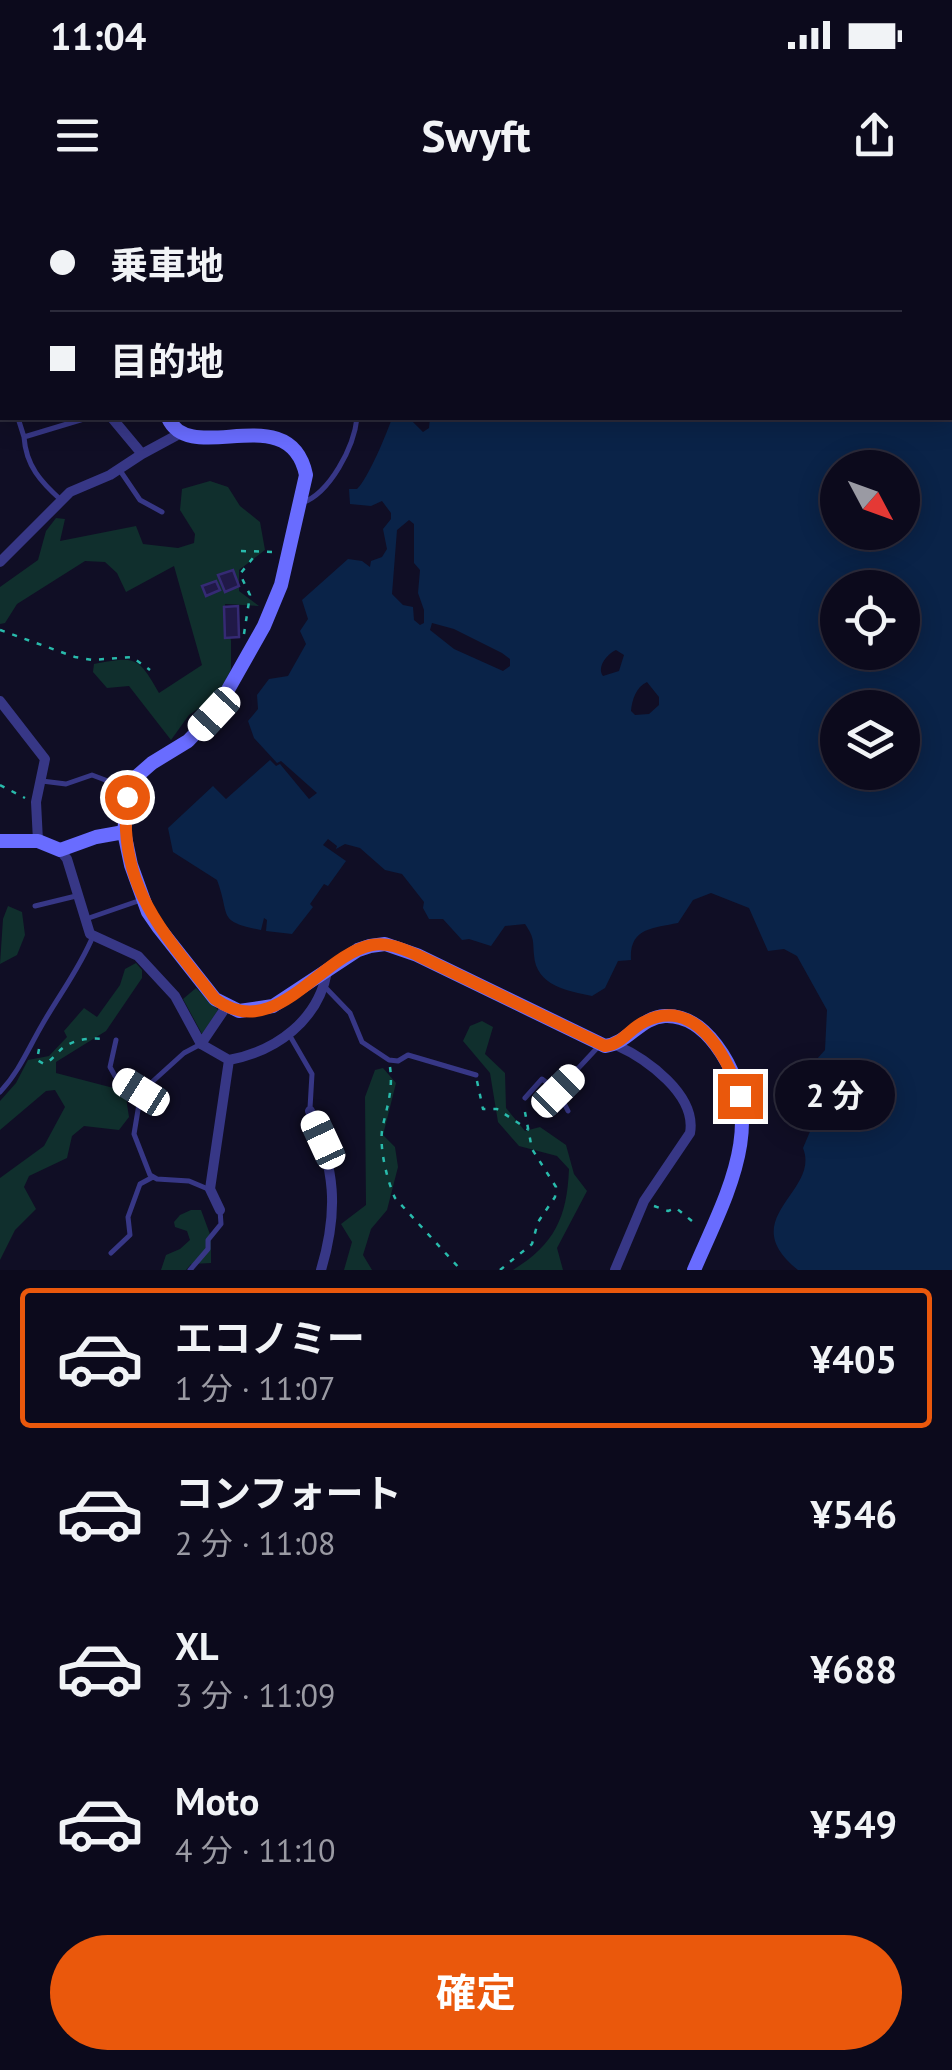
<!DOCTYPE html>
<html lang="ja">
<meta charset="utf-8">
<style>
:root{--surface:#0c0a1c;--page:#1a1829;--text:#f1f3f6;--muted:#9a9aa3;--line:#2c2b3b;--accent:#ea580c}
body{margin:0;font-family:"PT Sans","Noto Sans JP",sans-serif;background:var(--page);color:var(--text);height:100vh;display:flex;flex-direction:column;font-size:38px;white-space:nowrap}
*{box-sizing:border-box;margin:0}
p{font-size:32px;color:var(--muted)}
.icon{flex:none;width:55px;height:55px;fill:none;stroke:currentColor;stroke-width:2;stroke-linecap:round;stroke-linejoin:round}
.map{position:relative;height:1070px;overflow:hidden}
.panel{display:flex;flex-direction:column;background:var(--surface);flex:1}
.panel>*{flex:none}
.hud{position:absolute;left:0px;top:0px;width:952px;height:220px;box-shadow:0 5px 25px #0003,0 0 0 2px var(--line);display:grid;align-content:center;height:220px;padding:0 50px;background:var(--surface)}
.needle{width:65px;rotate:131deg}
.controls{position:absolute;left:820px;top:250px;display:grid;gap:20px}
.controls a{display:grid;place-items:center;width:100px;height:100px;border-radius:50%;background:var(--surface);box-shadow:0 5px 25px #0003,0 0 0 2px var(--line);font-size:50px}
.end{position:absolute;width:45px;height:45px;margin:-22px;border:12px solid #ea580c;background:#fff;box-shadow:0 0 0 5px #fff}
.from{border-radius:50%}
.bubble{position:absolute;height:70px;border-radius:35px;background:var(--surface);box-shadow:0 5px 25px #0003,0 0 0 2px var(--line);font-size:32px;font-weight:700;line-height:70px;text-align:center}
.car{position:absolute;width:30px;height:60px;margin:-30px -15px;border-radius:12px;box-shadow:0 0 8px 2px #0007;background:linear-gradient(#fff 24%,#345 0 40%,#fff 0 76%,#345 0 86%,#fff 0)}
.hud b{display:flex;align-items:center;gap:35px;height:95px;font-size:38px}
.hud b+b{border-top:2px solid var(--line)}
.hud i{width:25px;height:25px;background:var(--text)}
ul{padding:18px 0 0;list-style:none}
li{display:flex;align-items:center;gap:30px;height:140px;margin:0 20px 15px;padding:0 30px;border:5px solid transparent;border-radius:10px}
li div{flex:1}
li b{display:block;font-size:38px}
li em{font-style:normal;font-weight:700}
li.on{border-color:var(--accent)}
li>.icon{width:90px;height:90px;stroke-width:1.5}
.button{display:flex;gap:20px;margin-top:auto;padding:20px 50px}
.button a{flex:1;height:115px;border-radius:60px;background:var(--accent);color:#fff;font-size:40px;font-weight:700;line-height:115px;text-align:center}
.status{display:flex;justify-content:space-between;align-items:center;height:70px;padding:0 50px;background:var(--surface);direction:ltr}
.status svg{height:28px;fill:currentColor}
header{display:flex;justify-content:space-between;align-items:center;height:130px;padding:0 50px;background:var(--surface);font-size:45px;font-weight:700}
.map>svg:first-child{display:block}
</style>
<div class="status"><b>11:04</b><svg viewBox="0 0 49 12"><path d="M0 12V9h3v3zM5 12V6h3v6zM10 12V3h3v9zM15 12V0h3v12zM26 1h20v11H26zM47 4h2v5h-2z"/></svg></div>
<header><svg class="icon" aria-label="menu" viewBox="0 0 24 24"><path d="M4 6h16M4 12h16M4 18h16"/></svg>Swyft<svg class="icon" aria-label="share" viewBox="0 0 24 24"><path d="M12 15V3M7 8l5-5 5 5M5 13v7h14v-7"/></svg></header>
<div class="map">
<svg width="952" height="1070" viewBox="0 0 952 1070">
<rect width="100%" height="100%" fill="#100e25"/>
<path fill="#102f2d" d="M210 281 228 287 240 306 260 322 265 350 239 370V391L259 406 225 404 231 441V469L219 494 189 515 171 540 129 486 107 488 93 472 94 464C136 456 138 456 159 493L202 465 174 366 126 392 117 373 105 362 85 361 17 404 5 423 0 424V387L38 360 46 331 56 318 65 319 60 341 136 326 143 344 178 348 194 343 195 334 180 310 182 289Z
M8 706 22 712 25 735 17 755 0 764 3 719Z
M136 763 142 770V778L106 831 56 862V873L125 891 129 917 119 930 84 926 72 936 67 958 29 976 24 987 36 1009 15 1030 0 1060V978L44 946 65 907 55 890 46 891 0 930V901L16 883 28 860 49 856 67 837 64 831 84 808 97 817 120 785 125 769Z
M196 788 218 810 202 834 183 799Z
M482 821 493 827 485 854 505 873 506 908 525 931 540 927 566 945 574 974 587 991 557 1048 563 1070H513C555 1044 567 1017 569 969L557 956 519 946 498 922 490 873 463 841 470 826Z
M383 868 396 883 383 935 395 947 398 967 387 1010 371 1029 363 1055 372 1070H344L352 1042 341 1024 366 1005 365 897 375 870Z
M191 1010H201L211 1037V1063L191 1064 186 1070H161L166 1055 180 1049 190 1040 187 1031 175 1027 174 1022 180 1015Z"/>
<path fill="#0a2348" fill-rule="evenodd" d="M278 0H952V1070H798C733 1018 821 992 803 948L820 908 810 888 807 870 825 850 827 810 797 756 784 749 768 751 749 708 711 693 693 700 678 723C653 728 629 728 631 760L618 761 605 788 592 796C568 791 536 786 534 755 533 740 534 737 525 724L505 726 491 746 469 739 462 740 443 719H429L423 708 424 702 402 674 385 670 360 648 345 644 336 649 337 646 328 639 323 645 346 661 328 686 324 684 310 704 313 707 292 734 266 731 267 720 264 718 261 730C216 721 231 717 217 680L173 652 168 628 213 586 226 599 270 560 276 566 280 564 309 599 317 593 281 561 277 563 254 538 248 521 258 509 257 495 269 479 288 476 306 444 300 431 308 419 302 400 348 359 362 361 370 367 371 361 382 357 387 349 383 329 391 319V313L382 301 371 306 350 304 349 289H357C368 279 387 233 392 218H409L423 232 429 228 430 218H950V2ZM838 268H902V332H838ZM409 320 414 324V363L420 370 418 393 424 410V423L420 425 414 420 413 407 403 405 392 394 397 330ZM838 388H902V452H838ZM616 450 624 455 619 471 603 476C596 467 608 453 616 450ZM647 482 659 497V505L649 514 635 515 631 511C632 500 636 487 647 482ZM838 508H902V572H838Z"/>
<path fill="#100e25" d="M432 423 454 429 502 453 510 459V466L503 471 454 449 430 430Z"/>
<path fill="#201947" stroke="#352a74" stroke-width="2.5" d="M233 370 239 386 225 392 218 375Z
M216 381 220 390 206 396 202 386Z
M238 406 239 437 225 438 224 407Z"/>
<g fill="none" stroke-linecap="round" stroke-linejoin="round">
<path stroke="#29bbac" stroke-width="2.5" stroke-dasharray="5 8" stroke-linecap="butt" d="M241 351 276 352
M0 430 75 457 92 460 132 457 150 470
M244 434 250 395 240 374 257 353
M0 585 25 598
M39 849 37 860 44 864C53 860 56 853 64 847 77 838 92 838 107 839
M390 867C393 888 388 904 383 925 378 945 387 980 395 998L461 1070
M477 881 483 909H497L529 930
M654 1006 668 1011 676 1008 698 1026
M500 1070 532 1044 538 1022 555 997 556 987 532 949 524 907"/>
<path stroke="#373786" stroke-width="5" d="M0 215 2 214
M18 218 24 237
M119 269 140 300 162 312
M61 300C41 282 26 266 24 237L87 218
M302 303C330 293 354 247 357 218
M42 581 66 584 92 575 129 589
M35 706 76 696
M86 719 141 700
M324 786 350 813 362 842 389 860 398 861 408 855 476 875
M290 836 312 874 310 908
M116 840 110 867 115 876 141 892 134 934 150 975 157 979 189 981 208 989
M558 890 598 847
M0 892C19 872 28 849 42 825 59 795 80 768 93 736
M141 892 184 853 201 844
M525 898 542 879 558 891 568 911
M111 1053 130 1035 128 1017 140 984 153 977
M190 1070 208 1049V1040L221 1024 220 1010"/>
<path stroke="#373786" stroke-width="10" d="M62 0 63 2
M112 218 142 254 179 234
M0 362 70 292 110 275 142 254
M0 501 45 559 36 602 38 641
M60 650 67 659 90 734 138 756 175 796 201 844 229 860C277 851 318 820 327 772
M201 844 226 807
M310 911C335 968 339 1010 321 1070
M220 1010 210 989 229 860
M615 1070 644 1001 690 933C697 895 647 859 616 845"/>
<path stroke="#696cff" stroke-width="14" d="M216 2 217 0
M168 218C190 268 290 197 306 275L281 385 264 426 225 495 214 514 188 541 152 563 136 577 129 589 124 632 131 665 148 712 159 728 215 799 239 811 273 806 358 750 370 746 385 744 417 755 605 846C629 843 640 817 665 816 688 815 704 829 716 845 772 919 725 997 694 1070
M0 641H38L60 650 96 637 124 632"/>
</g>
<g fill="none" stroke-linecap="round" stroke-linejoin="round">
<path stroke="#ea580c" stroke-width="12" d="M127 597C117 687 164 733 215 799 275 844 320 755 372 745 388 742 403 749 417 755L605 846C622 844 629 829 644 822 695 795 727 856 740 896"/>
</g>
</svg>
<div class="controls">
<a><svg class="needle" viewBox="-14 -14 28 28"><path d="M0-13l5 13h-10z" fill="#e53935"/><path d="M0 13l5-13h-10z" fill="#9a9aa3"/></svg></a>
<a><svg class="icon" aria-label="locate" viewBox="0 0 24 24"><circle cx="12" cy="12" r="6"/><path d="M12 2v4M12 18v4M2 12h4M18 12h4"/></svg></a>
<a><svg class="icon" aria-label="layers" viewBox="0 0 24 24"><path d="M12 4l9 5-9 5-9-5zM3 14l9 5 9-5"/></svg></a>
</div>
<i class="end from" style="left:127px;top:597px"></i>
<i class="end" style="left:740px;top:896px"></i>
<div class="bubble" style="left:775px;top:860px;width:120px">2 分</div>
<i class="car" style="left:214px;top:514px;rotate:223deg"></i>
<i class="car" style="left:558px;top:891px;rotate:45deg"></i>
<i class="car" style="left:141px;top:892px;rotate:302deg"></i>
<i class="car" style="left:323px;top:940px;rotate:335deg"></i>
<div class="hud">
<b><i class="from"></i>乗車地</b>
<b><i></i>目的地</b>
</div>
</div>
<section class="panel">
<ul>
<li class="on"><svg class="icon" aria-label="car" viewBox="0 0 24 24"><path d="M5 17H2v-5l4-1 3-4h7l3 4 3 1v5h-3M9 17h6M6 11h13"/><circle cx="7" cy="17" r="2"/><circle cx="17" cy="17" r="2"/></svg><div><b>エコノミー</b><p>1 分 · 11:07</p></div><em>¥405</em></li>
<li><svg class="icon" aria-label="car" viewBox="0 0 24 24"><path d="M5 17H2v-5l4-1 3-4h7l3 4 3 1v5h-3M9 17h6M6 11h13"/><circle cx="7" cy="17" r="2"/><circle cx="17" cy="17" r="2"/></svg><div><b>コンフォート</b><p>2 分 · 11:08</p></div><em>¥546</em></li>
<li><svg class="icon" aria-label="car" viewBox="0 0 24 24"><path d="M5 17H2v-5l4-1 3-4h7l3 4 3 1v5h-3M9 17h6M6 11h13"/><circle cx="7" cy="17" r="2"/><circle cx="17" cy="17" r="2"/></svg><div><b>XL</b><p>3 分 · 11:09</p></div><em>¥688</em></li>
<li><svg class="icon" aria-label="car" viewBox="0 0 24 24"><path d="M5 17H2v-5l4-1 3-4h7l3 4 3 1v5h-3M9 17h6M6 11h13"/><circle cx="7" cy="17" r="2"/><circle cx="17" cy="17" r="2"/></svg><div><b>Moto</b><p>4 分 · 11:10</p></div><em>¥549</em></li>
</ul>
<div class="button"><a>確定</a></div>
</section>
